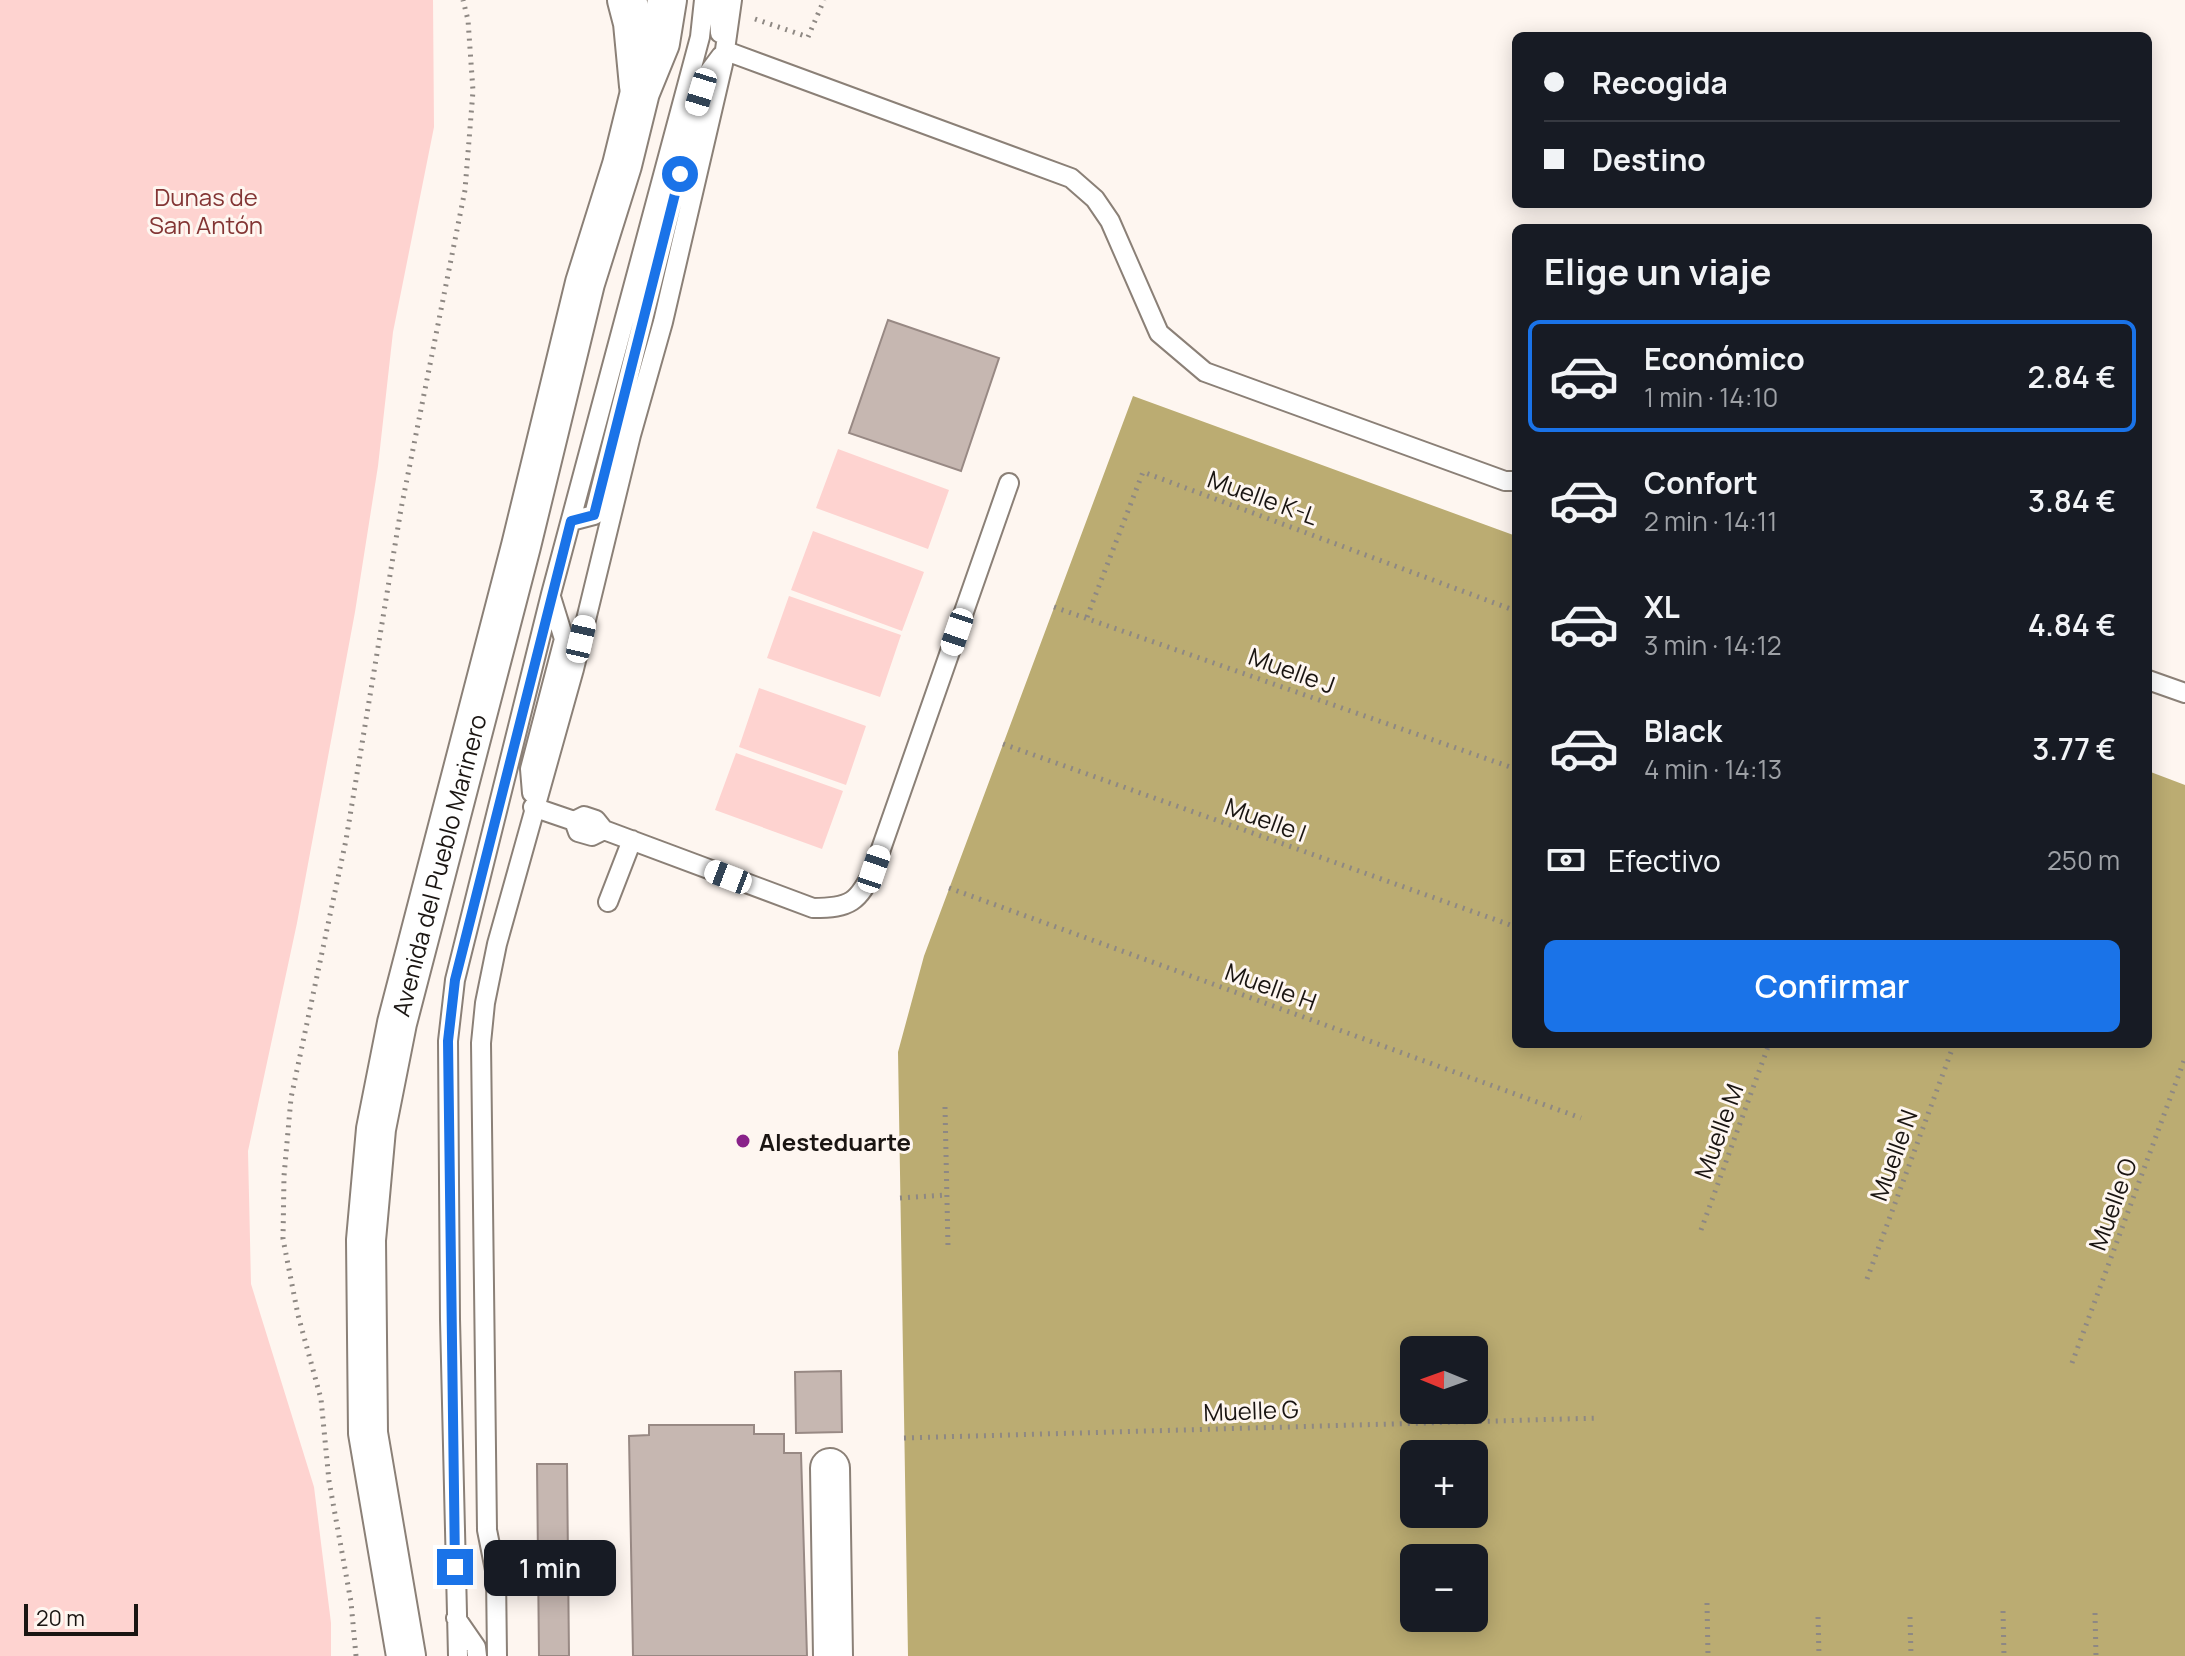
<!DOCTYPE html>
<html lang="es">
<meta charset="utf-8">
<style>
:root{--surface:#171b24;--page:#20242c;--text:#f1f3f6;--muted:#9ea1a6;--line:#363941;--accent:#1a73e8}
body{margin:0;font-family:Manrope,sans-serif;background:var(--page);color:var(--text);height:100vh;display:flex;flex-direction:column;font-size:30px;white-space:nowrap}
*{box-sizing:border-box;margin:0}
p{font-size:26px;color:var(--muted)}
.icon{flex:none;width:44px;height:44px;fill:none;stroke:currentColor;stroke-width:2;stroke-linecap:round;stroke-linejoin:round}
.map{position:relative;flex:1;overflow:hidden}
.side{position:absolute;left:1512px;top:224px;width:640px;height:824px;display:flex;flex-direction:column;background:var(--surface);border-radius:12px;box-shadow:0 4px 20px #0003}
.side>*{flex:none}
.guide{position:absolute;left:1512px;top:32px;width:640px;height:176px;border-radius:12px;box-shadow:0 4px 20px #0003;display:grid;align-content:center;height:176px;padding:0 32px;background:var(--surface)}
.needle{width:52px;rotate:271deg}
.fabs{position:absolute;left:1400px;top:1336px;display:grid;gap:16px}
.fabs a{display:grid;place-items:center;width:88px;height:88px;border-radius:12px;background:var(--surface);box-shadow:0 4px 20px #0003;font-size:40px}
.scale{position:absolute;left:24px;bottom:20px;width:114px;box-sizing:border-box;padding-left:8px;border:4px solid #1a1512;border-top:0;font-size:22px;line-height:28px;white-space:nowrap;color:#1a1512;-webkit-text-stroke:6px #fef6f0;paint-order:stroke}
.end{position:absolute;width:36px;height:36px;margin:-18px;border:10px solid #1a73e8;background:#fff;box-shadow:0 0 0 4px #fff}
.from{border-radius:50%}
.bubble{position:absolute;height:56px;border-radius:12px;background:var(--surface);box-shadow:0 4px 20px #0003;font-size:26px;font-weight:600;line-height:56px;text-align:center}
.car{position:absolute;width:24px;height:48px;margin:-24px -12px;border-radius:10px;box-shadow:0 0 6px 2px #0007;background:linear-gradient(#fff 24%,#345 0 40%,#fff 0 76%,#345 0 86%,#fff 0)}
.guide b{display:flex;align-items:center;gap:28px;height:76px;font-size:30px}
.guide b+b{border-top:2px solid var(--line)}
.guide i{width:20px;height:20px;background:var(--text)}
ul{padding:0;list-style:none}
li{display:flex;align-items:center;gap:24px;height:112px;margin:0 16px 12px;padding:0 16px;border:4px solid transparent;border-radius:12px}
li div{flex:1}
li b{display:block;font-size:30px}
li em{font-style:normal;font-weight:600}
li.selected{border-color:var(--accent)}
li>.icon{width:72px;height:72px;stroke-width:1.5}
h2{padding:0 32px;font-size:36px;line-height:96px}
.pay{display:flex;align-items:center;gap:20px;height:88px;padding:0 32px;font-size:30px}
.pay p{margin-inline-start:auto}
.cta{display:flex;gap:16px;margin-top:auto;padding:16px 32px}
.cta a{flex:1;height:92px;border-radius:12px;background:var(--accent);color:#fff;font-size:32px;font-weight:600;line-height:92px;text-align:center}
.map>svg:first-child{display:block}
</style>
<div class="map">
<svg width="2185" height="1656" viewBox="0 0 2185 1656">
<rect width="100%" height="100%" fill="#fef6f0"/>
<path fill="#fed3d0" d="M0 0H433L434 127 393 332 378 466 355 612 297 923 248 1151 251 1284 314 1487 331 1623V1656H0Z
M838 449 949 490 928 549 816 508Z
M813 531 924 572 902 631 791 590Z
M789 596 901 635 880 697 767 658Z
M759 688 866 726 846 785 739 747Z
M736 753 843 791 822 849 715 810Z"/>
<path fill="#bbac72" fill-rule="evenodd" d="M1133 396 1516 536V1044H2148V771L2185 785V1656H908L898 1052 924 956ZM1414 1350H1474V1410H1414ZM1414 1454H1474V1514H1414ZM1414 1558H1474V1618H1414Z"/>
<path fill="#c6b7b1" stroke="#988984" stroke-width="2" d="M888 320 999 358 961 471 849 433Z
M841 1371 842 1432 796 1433 795 1372Z
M649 1425H754V1434H784V1453H801L807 1656H633L629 1436 649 1435Z
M537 1464H567L569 1656H539Z"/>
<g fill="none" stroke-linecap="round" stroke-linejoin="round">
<g stroke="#8b8077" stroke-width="22">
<path id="service" d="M718 0 720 33
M726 51 1071 178 1095 199 1110 221 1159 333 1205 372 1505 481H1516
M571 521 594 515 696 108 706 76 721 56
M2148 680 2185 693
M532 793 530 769 564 639 551 597
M533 807 574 821 584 816 596 820 604 830 813 908C851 908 858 902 874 869L1009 483
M574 821 578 832 592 836 604 830
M608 902 632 840
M456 1618 476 1647 477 1656
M458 1656 450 1319 448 1041 455 980 551 594 700 37 704 0
M497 1656 496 1575 487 1530 481 1043 485 1003 497 944 574 669 631 435 663 322 723 64 732 0"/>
</g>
<g stroke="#8b8077" stroke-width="42">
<g id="minor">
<path d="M627 0 633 23 639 86"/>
<path d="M830 1468 833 1656"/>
<path id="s1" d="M406 1656 368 1433 366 1240 376 1129 397 1023 521 546 585 283 622 165 640 92 660 43 667 0"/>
</g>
</g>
<path stroke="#8e8883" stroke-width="5" stroke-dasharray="2 6" stroke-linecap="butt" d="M755 19 808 37 824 0
M1054 607 1516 769
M1087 617 1143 472 1516 611
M1003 744 1516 927
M949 888 1581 1118
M945 1107 948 1247
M900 1198 947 1195
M1701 1230 1769 1044
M1867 1279 1954 1044
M2072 1363 2185 1058
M904 1438 1599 1418
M1707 1603 1708 1656
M2003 1611 2004 1656
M2095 1613 2096 1656
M1818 1617 1819 1656
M1910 1617 1911 1656
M356 1656 351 1602 329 1481 321 1399 298 1315 283 1239 284 1176 291 1098 346 840 401 509 465 190 473 91 468 20 463 0"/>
<use href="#service" stroke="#fff" stroke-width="18"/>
<use href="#minor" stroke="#fff" stroke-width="38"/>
</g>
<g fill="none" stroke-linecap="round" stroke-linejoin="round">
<path stroke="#1a73e8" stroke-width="10" d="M455 1567 448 1041 455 980 571 521 594 515 680 174"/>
</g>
<circle fill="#892289" stroke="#fef6f0" stroke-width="3" cx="743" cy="1141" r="8"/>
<g text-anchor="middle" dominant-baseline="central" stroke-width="6" stroke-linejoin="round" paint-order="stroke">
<g font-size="24" fill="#833534" stroke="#fef6f0">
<text x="206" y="196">Dunas de<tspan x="206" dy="28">San Antón</tspan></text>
</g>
<g font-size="24" fill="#1a1512" stroke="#fef6f0">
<text transform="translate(1263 497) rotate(20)">Muelle K-L</text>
<text transform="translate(1292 670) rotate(20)">Muelle J</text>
<text transform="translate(1266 819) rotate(20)">Muelle I</text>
<text stroke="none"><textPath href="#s1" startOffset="802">Avenida del Pueblo Marinero</textPath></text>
<text transform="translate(1271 986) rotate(20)">Muelle H</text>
<text transform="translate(1718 1131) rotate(-70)">Muelle M</text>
<text transform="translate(1893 1155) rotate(-70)">Muelle N</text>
<text transform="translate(2112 1204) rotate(-70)">Muelle O</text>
<text transform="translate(1251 1410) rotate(-2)">Muelle G</text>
</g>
<g font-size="24" font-weight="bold" fill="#1a1512" stroke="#fef6f0" text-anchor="start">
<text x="759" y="1141">Alesteduarte</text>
</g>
</g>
</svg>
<div class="fabs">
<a><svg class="needle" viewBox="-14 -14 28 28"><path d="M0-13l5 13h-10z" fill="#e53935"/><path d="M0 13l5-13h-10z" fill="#9ea1a6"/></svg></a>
<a>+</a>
<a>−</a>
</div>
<div class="scale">20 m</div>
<i class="end from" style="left:680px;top:174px"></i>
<i class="end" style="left:455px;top:1567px"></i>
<div class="bubble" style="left:484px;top:1540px;width:132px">1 min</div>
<i class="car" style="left:701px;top:92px;rotate:197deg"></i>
<i class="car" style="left:957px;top:632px;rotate:199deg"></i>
<i class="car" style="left:581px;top:639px;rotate:13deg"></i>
<i class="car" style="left:874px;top:869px;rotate:19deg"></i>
<i class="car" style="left:728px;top:877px;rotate:291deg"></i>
<div class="guide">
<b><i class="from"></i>Recogida</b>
<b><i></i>Destino</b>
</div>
<section class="side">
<h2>Elige un viaje</h2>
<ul>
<li class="selected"><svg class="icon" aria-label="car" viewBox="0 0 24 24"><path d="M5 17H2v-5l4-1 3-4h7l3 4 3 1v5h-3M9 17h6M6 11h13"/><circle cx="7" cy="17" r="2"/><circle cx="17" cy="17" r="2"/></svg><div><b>Económico</b><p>1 min · 14:10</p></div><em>2.84 €</em></li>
<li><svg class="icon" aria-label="car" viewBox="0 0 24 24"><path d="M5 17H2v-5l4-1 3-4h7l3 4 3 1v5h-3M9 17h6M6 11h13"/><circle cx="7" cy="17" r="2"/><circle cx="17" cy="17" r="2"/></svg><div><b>Confort</b><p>2 min · 14:11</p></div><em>3.84 €</em></li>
<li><svg class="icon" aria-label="car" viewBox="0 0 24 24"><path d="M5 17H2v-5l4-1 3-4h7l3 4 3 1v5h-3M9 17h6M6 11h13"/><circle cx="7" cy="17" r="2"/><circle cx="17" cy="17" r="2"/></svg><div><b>XL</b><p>3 min · 14:12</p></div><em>4.84 €</em></li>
<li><svg class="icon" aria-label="car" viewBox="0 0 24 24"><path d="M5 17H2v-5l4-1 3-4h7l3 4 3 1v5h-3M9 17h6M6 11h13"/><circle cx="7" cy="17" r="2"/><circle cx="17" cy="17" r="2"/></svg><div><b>Black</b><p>4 min · 14:13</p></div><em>3.77 €</em></li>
</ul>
<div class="pay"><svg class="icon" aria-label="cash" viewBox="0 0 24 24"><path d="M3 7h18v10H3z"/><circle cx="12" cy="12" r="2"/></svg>Efectivo<p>250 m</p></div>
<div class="cta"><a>Confirmar</a></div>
</section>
</div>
